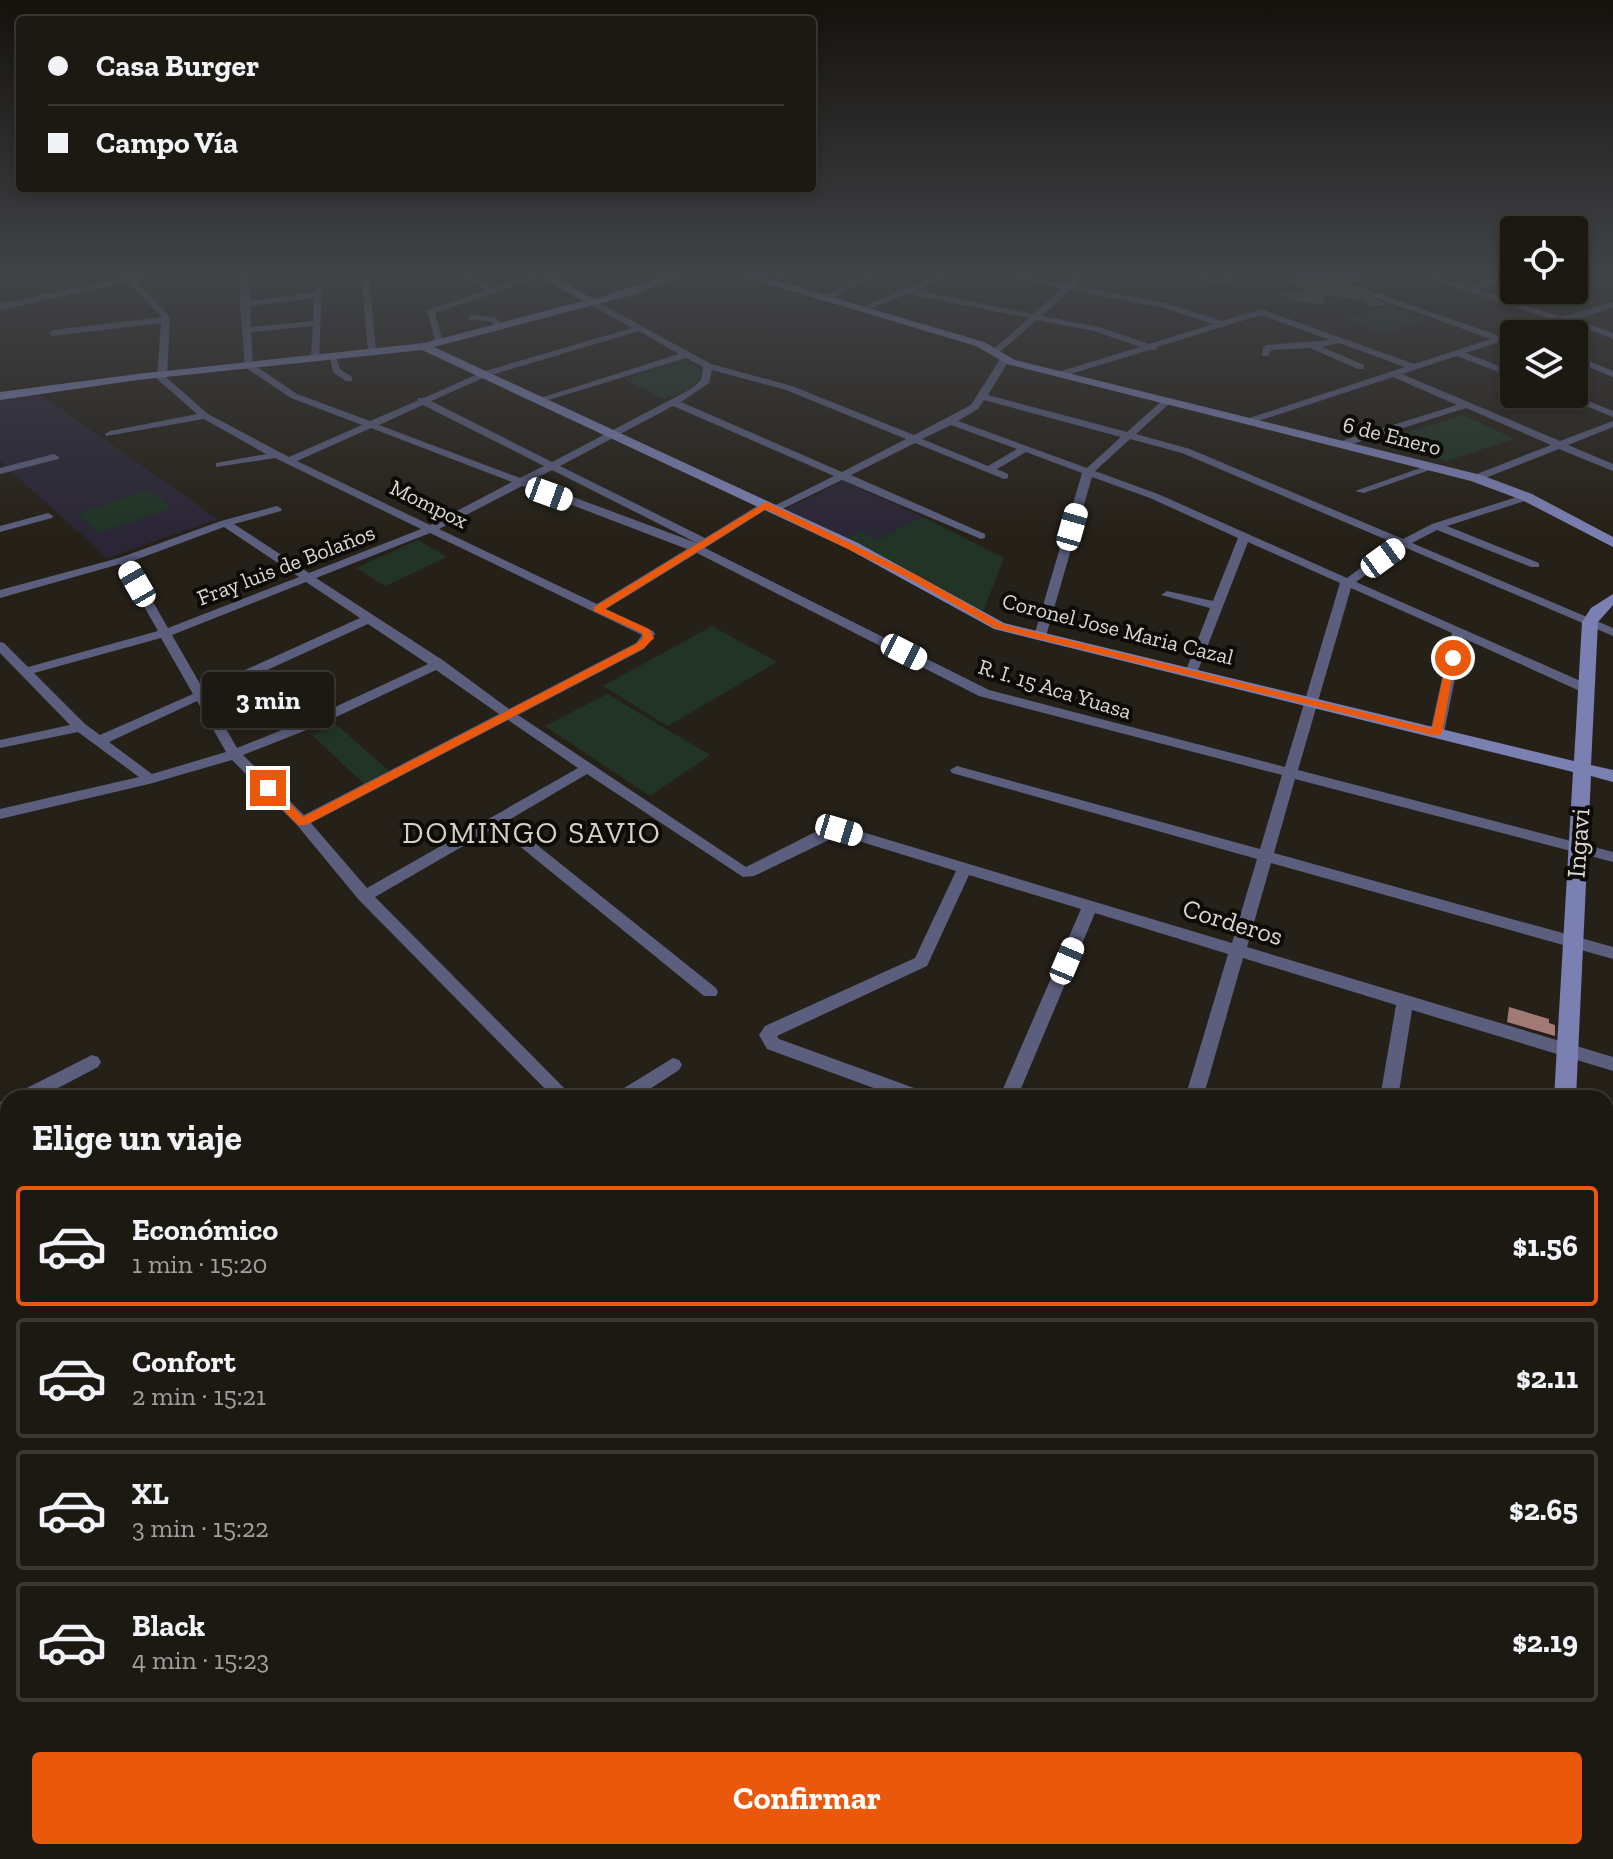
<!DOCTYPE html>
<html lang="es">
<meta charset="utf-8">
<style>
:root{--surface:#1c1912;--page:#292620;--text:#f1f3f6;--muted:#a0a09f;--line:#3a3832;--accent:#ea580c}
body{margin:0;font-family:"Zilla Slab",serif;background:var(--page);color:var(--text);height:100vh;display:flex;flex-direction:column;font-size:30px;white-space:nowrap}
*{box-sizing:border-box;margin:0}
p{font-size:26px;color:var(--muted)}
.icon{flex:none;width:44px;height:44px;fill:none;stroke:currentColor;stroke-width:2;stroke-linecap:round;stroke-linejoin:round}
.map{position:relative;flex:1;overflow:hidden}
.side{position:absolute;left:0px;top:1090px;width:1614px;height:770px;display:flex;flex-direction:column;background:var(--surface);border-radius:24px 24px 0 0;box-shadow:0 4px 12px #0003,0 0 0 2px var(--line)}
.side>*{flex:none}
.guide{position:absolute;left:16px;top:16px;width:800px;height:176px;border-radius:8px;box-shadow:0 4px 12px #0003,0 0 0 2px var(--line);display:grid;align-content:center;height:176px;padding:0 32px;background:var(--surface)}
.controls{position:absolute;left:1500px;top:216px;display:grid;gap:16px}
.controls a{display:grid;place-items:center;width:88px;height:88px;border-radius:8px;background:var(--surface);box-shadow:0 4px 12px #0003,0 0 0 2px var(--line);font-size:40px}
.end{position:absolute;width:36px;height:36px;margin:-18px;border:10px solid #ea580c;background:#fff;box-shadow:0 0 0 4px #fff}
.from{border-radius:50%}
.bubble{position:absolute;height:56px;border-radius:8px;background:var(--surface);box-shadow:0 4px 12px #0003,0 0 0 2px var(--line);font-size:26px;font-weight:700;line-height:56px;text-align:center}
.car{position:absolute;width:24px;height:48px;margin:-24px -12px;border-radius:10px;box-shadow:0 0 6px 2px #0007;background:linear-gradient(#fff 24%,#345 0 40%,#fff 0 76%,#345 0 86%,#fff 0)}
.guide b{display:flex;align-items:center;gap:28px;height:76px;font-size:30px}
.guide b+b{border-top:2px solid var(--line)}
.guide i{width:20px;height:20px;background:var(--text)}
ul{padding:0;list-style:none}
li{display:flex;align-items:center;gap:24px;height:120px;margin:0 16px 12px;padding:0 16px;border:4px solid var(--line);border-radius:8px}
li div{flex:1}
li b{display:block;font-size:30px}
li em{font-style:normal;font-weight:700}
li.active{border-color:var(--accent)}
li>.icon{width:72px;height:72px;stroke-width:1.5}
h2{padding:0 32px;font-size:36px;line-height:96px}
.action{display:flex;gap:16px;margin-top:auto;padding:16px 32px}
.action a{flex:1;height:92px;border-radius:8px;background:var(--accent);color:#fff;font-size:32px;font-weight:700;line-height:92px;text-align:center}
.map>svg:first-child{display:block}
</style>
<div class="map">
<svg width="1613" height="1859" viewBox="0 0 1613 1859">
<rect width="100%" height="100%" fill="#262118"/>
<path fill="#2b2636" d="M38 393 218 519 107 558 0 461V400Z
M843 481 923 517 859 548 786 509Z"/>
<path fill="#213426" d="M1514 277V290L1574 289 1602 298 1567 313 1486 288Z
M1388 305 1426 319 1384 334 1346 319Z
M682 359 701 368C700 391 682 392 663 399L624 379Z
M1463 415 1514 439 1446 461 1396 436Z
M149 489 172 508 99 533 77 514Z
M923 517 1004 558 982 614 847 537 859 531 876 540Z
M418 540 447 557 385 586 356 568Z
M712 626 777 662 668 726 603 686Z
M607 694 710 755 650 796 545 726Z
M336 724 389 771 364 784 312 735Z
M8 1570V1736L0 1742V1575Z
M8 1774V1852H174L165 1859H0V1779Z"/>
<path fill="#3a5943" d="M1289 273 1361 274 1363 276 1344 281 1320 276C1335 288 1366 292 1388 305L1370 306 1364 301 1325 294 1321 296 1325 300 1322 304 1291 301 1281 293 1310 291 1292 283Z"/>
<path fill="#a27a75" d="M1509 1007 1549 1019V1023L1555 1025V1036L1507 1022Z"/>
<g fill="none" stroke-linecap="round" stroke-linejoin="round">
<path fill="#5b5e7d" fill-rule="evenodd" d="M120 273H129L132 277 164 273 136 281 170 317 167 378 208 414 289 457 362 425 291 398 245 367 240 304 241 273H274L249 278 250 301 315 293 316 285H322L319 360 311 358 313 326 251 332 253 364 297 394 370 421 417 401 418 398H424L482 372 632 328 589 304V300L592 299 711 364 792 386 914 435 971 405 1000 359 1005 356 1010 359 988 395 1127 432 1164 399H1170V403L1136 434 1190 449 1403 539 1432 524 1523 495H1531V499L1447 526 1539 563V567H1531L1437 530 1412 543 1613 628V636L1404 547 1356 582 1592 686V692H1582L1463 638 1444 733 1442 736H1432L1430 733 1452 633 1351 588 1298 770 1613 852V862L1295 779 1274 853 1613 947V959L1271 863 1247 947 1613 1057V1071L1412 1010 1398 1098H1380L1396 1005 1243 958 1203 1098H1185L1228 954 1095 913 1017 1098H999L1081 909 969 875 927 966 777 1036 779 1039 928 1093 931 1098H901L767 1049 759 1035 765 1026 915 958 956 871 839 835 754 876 743 877 587 774 507 821 716 988 718 992 716 996H704L496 827 375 897 574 1098H554L359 900 297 825 232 760 149 784 0 819V809L139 777 78 732 0 748V740L70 725 0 653V642L4 643 28 667 158 631 120 564 0 598V590L119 558 221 521 277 506 282 509 281 511 234 524 309 573 421 529 275 458 216 467V463L266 454 204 419 106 436 105 434 110 431 197 414 157 379 161 323 53 336 49 333 53 330 162 317 128 282 0 310V304L124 278ZM314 298 313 321 251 327 250 306ZM639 331 679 354 537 399 545 401 686 358 703 367 701 380 691 389 552 462 431 401 488 376ZM712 370 786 390 906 439 842 472 681 402 709 383ZM984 400 1121 437 1087 468 958 421 978 409ZM423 405 544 466 520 478 379 425ZM673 406 834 476 772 507V511L776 512 842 480 981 539 985 538V534L851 475 915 443 1004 479 1008 478V474L997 469 1026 452 1082 473 1034 636 1036 639 1040 640 1046 636 1092 477 1150 498 1238 538 1213 601 1167 591 1161 595 1210 608 1185 673 1186 676 1191 677 1197 673 1248 542 1340 583 1285 767 989 690 705 548 770 507V503H762L705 538 560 466ZM951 425 1017 449 988 466 922 439ZM371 428 512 482 430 525 297 461ZM1130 439 1182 453 1394 543 1347 578 1158 494 1095 471ZM552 470 697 543 530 481ZM522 486 687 549 597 604 439 529ZM224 527 299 577 168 628 130 562ZM430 533 642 635 636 643 509 709 444 661 316 578ZM697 553 979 696 1282 775 1260 849 957 766 950 770 952 773 1257 859 1232 943 839 825 819 830 746 867 518 715 644 649 655 634 653 631 606 609ZM306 582 360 618 203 689 172 635ZM368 624 428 664 309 719 237 748 208 697ZM161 638 193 694 100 735 85 724 34 673ZM436 670 499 714 304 815 243 755 319 725ZM197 701 226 752 152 774 109 742ZM508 720 578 768 367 888 311 823Z
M457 273H467L493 288 539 273 546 275 435 313 443 342 436 344 427 310 486 291Z
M780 273H791L771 284 764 282Z
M871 273H882L828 300 821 298Z
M944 273H956L916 290 1033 314 1062 288 990 273H1008L1066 284 1079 273H1088L1074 286 1166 303 1222 321 1261 309 1414 364 1491 339 1307 273C1319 273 1329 280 1341 281 1350 281 1362 273 1374 273L1349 284 1500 336 1554 320 1413 273H1426L1470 287 1514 273V276L1478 290 1562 317 1613 302V308L1576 319 1613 333V339L1567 321 1524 334H1514V337L1466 353 1514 372V378L1457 356 1402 374 1560 441 1613 421V427L1568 445 1613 464V471L1559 449 1480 480H1472V476L1551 445 1466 408 1346 446H1338V442L1457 405 1393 377 1252 423H1246V419L1405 367 1339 343 1322 347 1364 365V369H1358L1310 348 1271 350 1268 356H1262L1263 348 1267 345 1330 340 1261 315 1157 347 1156 350H1149L1061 377 1056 374 1058 372 1140 347 1094 331 1037 320 996 355 993 354V350L1029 318 907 294 865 311 858 309ZM1070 290 1164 308 1213 324 1149 344 1099 327 1042 316Z
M1165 273H1184L1224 280 1232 273H1241L1226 285Z
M366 279 370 281 376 352 372 355 368 352 362 281Z
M472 315 494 317 505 326 501 329 489 321 469 320V316Z
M329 354H335L340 369 352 377V381H346L333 372Z
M1574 355 1613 371V377L1574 361Z
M1557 394H1571L1613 411V417Z
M54 454 59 457 58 459 0 474V468Z
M1429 465 1438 467 1364 493 1355 491Z
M48 513 53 516 52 518 0 532V526Z
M92 1055 98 1057 101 1062 98 1067 39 1098H14L17 1093Z
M673 1058 679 1060 682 1065 679 1070 636 1098H613L616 1093Z
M8 1099V1114L0 1117V1102Z
M0 1345 8 1348V1372L0 1369Z
M1606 1525 1613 1527V1551L1606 1549Z
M1606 1752 1613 1755V1781L1606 1778Z
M353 1852H412L409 1859H356Z
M875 1852H909L906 1859H872Z
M1152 1852H1190L1193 1859H1155Z"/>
<path fill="#7b80b2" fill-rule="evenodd" d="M534 273H547L594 299 674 273H689L636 294 434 347 858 543 1004 623 1574 761 1582 622 1591 608 1613 594V605L1598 622 1591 765 1613 770V782L1591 776 1576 1098H1554L1573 772 994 629 848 549 422 350 137 380 0 400V392L137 374 424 343 583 301Z
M732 273H749L984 342 1015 360 1481 475 1532 494 1613 537V547L1522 500 1471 481 1007 364 976 346Z
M1508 1852H1542L1541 1859H1507Z"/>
</g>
<linearGradient id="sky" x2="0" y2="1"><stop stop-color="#15120d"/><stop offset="0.51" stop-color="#414348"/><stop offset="1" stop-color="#414348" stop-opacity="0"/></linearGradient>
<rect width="1613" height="534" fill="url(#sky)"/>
<path fill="#ea580c" d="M766 502 918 576 1002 624 1432 729 1447 658 1456 655 1442 733 1437 736 995 628 912 580 766 509 605 609 649 629 654 638 644 648 306 825H298L262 788 272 785 303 817 636 644 643 638 642 633 594 611V607Z"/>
<g text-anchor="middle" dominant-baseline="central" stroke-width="8" stroke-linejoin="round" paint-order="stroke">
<g font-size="22" fill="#dbd9d3" stroke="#0d0b07">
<text transform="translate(1392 436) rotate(14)">6 de Enero</text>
<text transform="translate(429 504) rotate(26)">Mompox</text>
<text transform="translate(286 565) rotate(-21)">Fray luis de Bolaños</text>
<text transform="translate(1118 629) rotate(14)">Coronel Jose Maria Cazal</text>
<text transform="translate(1055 689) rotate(17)">R. I. 15 Aca Yuasa</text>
</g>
<g font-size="26" fill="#dbd9d3" stroke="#0d0b07">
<text transform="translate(1578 843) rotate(-86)">Ingavi</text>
<text transform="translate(1233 922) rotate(17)">Corderos</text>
</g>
<g font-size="30" letter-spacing="2" fill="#d7d1c5" stroke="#0d0b07">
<text x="532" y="833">DOMINGO SAVIO</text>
</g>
</g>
</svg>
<div class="controls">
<a><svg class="icon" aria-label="locate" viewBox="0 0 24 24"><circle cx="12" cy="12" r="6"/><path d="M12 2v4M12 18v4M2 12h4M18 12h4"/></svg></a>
<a><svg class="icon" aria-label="layers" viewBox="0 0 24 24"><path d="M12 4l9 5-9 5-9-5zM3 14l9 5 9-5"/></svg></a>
</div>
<i class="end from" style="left:1453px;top:658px"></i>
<i class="end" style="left:268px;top:788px"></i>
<div class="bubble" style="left:202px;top:672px;width:132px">3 min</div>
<i class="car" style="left:549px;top:494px;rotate:110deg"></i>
<i class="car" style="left:1072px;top:527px;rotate:16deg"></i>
<i class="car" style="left:1383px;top:558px;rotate:54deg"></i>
<i class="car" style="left:137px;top:584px;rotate:330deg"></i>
<i class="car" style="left:904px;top:652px;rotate:117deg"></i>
<i class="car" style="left:839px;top:830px;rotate:107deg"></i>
<i class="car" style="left:1067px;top:961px;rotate:23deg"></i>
<div class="guide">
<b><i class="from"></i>Casa Burger</b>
<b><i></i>Campo Vía</b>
</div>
<section class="side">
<h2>Elige un viaje</h2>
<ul>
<li class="active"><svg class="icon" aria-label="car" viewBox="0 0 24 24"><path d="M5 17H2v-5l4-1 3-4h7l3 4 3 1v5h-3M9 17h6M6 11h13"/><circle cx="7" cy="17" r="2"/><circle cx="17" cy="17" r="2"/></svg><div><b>Económico</b><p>1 min · 15:20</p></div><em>$1.56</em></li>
<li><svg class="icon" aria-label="car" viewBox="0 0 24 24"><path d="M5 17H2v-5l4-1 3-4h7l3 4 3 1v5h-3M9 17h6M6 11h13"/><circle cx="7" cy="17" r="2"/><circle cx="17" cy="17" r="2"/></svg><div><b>Confort</b><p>2 min · 15:21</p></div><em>$2.11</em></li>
<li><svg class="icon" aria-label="car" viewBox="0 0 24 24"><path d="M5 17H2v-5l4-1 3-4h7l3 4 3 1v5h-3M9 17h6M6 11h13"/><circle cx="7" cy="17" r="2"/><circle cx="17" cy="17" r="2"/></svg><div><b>XL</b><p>3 min · 15:22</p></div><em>$2.65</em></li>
<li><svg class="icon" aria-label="car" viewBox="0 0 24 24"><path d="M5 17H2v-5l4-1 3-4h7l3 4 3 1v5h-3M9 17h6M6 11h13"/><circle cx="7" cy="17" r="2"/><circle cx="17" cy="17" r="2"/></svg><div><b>Black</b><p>4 min · 15:23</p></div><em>$2.19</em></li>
</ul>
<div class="action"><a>Confirmar</a></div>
</section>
</div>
